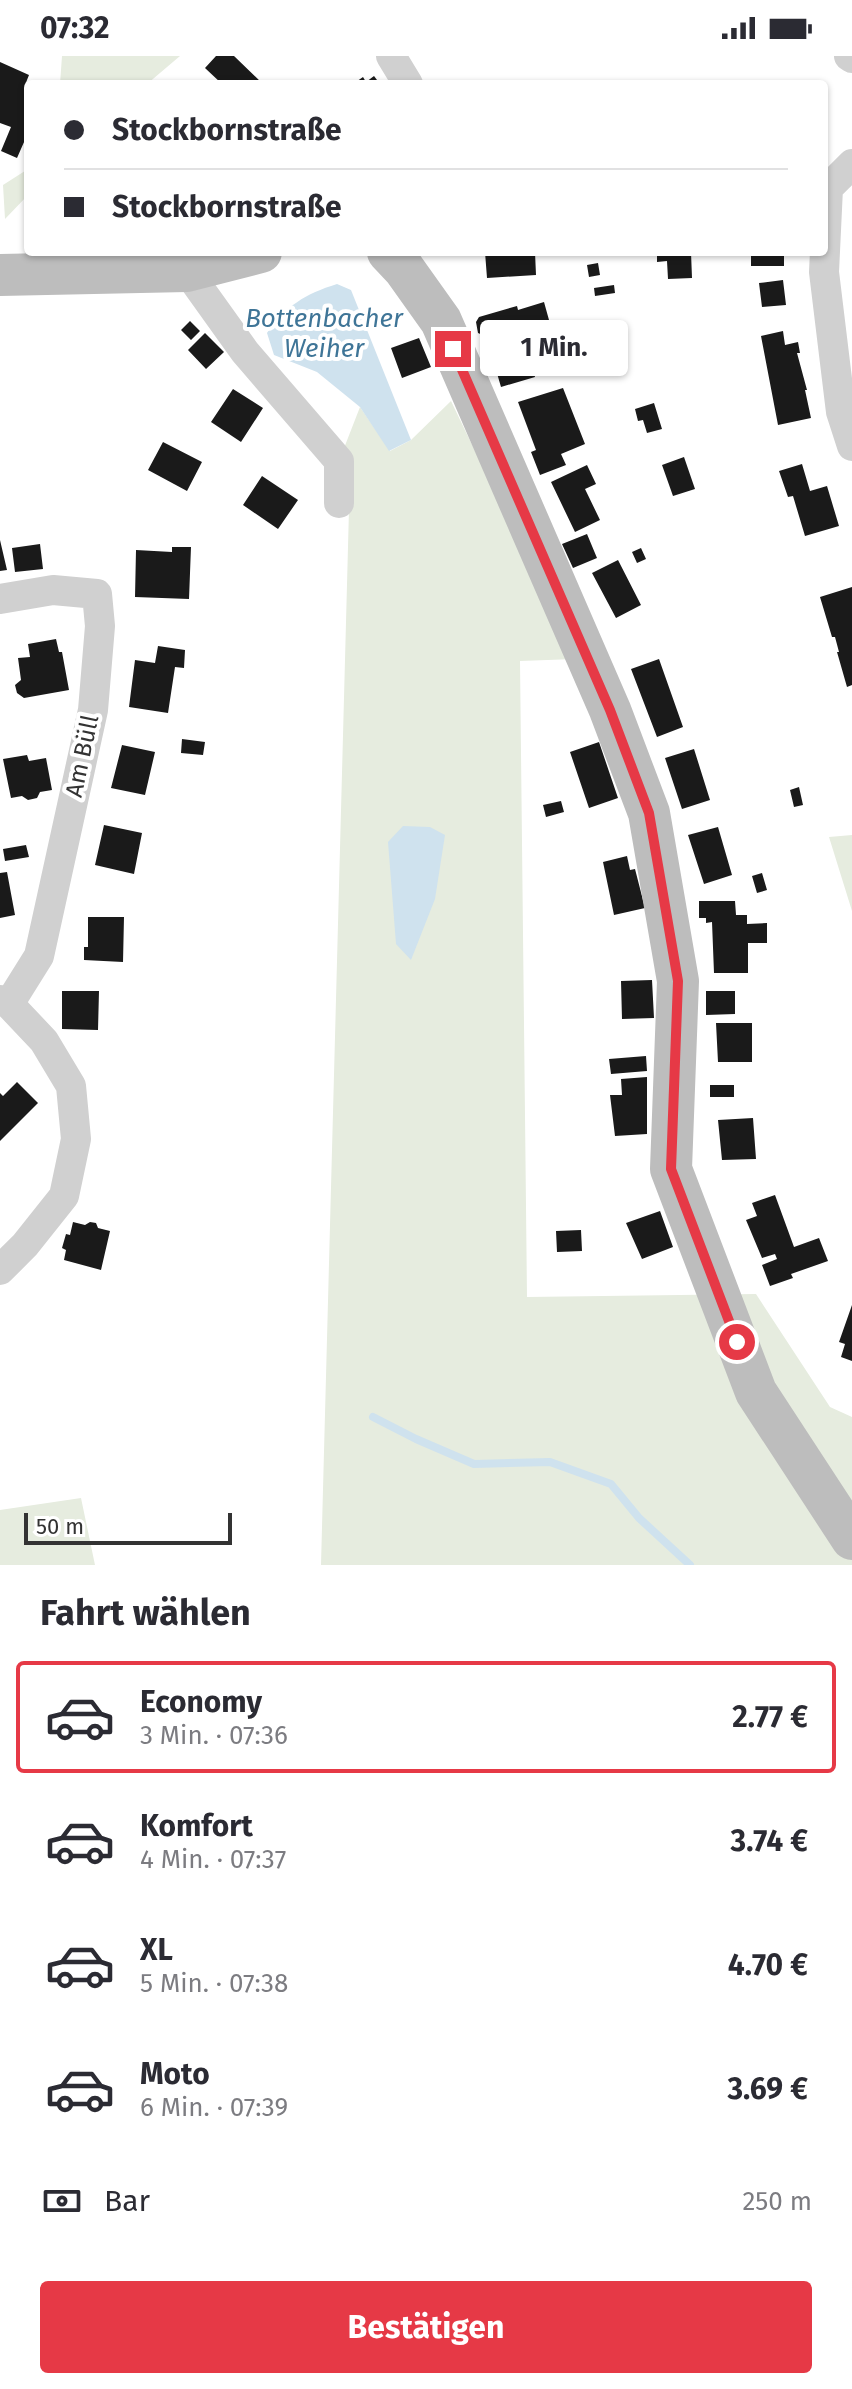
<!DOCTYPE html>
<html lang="de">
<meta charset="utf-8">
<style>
:root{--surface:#fff;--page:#f7f7f7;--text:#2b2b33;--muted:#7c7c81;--line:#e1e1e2;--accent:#e63946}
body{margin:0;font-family:"Fira Sans",sans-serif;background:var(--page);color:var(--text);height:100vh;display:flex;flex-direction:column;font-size:30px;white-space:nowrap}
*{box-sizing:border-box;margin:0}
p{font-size:26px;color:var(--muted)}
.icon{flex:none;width:44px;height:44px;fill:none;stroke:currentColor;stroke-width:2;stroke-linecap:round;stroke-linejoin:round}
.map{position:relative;height:1509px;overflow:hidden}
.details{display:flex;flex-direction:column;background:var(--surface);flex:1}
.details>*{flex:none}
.top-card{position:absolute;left:24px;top:24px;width:804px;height:176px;border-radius:8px;box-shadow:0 2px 6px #0004;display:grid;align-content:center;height:176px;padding:0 40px;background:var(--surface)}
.scale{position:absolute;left:24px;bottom:20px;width:208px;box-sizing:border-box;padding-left:8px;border:4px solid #333;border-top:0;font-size:22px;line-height:28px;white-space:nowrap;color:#333;-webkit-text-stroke:6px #fff;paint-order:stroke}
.end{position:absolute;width:36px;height:36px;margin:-18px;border:10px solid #e63946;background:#fff;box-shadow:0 0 0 4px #fff}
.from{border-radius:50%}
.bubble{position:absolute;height:56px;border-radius:8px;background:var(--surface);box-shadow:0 2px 6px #0004;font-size:26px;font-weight:700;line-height:56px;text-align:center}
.top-card b{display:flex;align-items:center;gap:28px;height:76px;font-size:30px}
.top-card b+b{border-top:2px solid var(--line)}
.top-card i{width:20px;height:20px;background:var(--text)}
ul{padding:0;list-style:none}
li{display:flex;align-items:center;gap:24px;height:112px;margin:0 16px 12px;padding:0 24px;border:4px solid transparent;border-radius:8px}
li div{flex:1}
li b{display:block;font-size:30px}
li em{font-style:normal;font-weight:700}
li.on{border-color:var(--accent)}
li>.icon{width:72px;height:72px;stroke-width:1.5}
h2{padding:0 40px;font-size:36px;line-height:96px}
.pay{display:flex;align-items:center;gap:20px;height:88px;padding:0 40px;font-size:30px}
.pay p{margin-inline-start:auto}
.action{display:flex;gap:16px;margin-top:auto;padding:16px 40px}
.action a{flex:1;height:92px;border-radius:8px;background:var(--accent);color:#fff;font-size:32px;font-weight:700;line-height:92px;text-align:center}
.status{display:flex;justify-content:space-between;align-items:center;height:56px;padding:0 40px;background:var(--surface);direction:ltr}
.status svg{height:22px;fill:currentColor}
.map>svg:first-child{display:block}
</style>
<div class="status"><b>07:32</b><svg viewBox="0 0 49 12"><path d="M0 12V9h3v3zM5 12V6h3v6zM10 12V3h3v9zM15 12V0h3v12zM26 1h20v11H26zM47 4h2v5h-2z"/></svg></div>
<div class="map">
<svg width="852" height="1509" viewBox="0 0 852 1509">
<rect width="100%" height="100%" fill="#fff"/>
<path fill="#e6ecdf" d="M62 0H180L147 28H60Z
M28 113V139L5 163 3 129Z
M451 345 575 603 520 605 527 1241 756 1238 830 1351 852 1361V1509H321L349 453 339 405 360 351 390 395 411 384Z
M852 779V855L829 781Z
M81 1442 95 1509H0V1454Z"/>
<path fill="#cfe2ee" d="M337 228 351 234 411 384 389 395 360 351 317 316 274 299 267 277C286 250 305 238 337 228Z
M403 770 430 771 445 779 435 843 411 904 396 888 388 786Z"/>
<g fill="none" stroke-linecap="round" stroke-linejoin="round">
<path stroke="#cfe2ee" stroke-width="8" d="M373 1361 416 1383 474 1408 550 1406 611 1428 639 1462 690 1509"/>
</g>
<path fill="#1a1a1a" d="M216 0H234L263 28H222L205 12Z
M0 6 29 19 25 29 28 30V77L17 102 1 95 11 71 0 67Z
M374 20 380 28H353L363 21 366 26Z
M485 196H535L536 219 487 222Z
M657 196H691L692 222 668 223 667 205 657 206Z
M751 196H784V210H751Z
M598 207 600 219 589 221 587 209Z
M783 224 786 249 762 251 759 227Z
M614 229 615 237 595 240 594 232Z
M544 246 549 264 524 272 535 321 501 331 494 307 504 304 495 276 485 280 478 277 476 266 479 261 517 250 518 254Z
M190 265 200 275 191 284 181 274Z
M783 275 785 289 798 286 800 297H797L807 334H805L811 362 778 369 761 280Z
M205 277 224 296 206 313 188 294Z
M419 282 431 311 402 322 391 292Z
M563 332 585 388 561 398 566 409 540 419 531 396 536 394 518 346Z
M233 333 263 352 241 386 211 366Z
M654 347 662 373 647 377 643 364 638 365 635 353Z
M163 386 202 406 187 435 148 414Z
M684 401 695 433 673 440 662 409Z
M802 408 810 435 827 430 839 470 805 480 793 440 788 441 779 415Z
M587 409 596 428 585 433 600 464 575 476 551 426Z
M262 420 298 444 278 473 243 449Z
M587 478 597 502 573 512 562 488Z
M0 484 7 514 0 515Z
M40 488 43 513 15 516 12 492Z
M172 491H191L189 543 135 541 136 494 172 496Z
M641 492 646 503 637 507 632 496Z
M618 504 641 549 616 562 592 517Z
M852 531V629L847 631 837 596H839L835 581H832L820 541Z
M56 583 59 596H62L69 634 24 642 17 637 15 629 21 624 18 602 30 601 28 588Z
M158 590 185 594 184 612 175 611 168 657 129 651 135 604 155 607Z
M659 603 683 671 657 681 631 613Z
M182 683 205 686 203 699 181 697Z
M599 686 618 742 589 752 570 696Z
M122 689 155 696 145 739 111 732Z
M694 693 710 744 682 753 665 702Z
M27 699 29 705 46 702 52 734 40 736 37 742 28 744 22 740 11 742 3 703Z
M799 731 803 749 794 751 790 734Z
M561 745 564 756 546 761 543 749Z
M104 769 142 777 134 818 95 809Z
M718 771 732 819 704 828 688 779Z
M26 789 29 801 5 805 3 793Z
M627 800 630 814 635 813 645 852 614 859 603 806Z
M7 816 15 859 0 862V817Z
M762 817 767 834 757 837 752 820Z
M699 845H735L736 859H747V868L767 867V887H748V917H714L712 866 706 867V862H699Z
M88 861H124L123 906 84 904V891H88Z
M652 924 654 962 622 963 621 925Z
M62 935H99L98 974 62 973Z
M706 935H735V958L706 959Z
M716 967H752V1006H718Z
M646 1000 647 1015 611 1018 609 1003Z
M647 1021V1078L615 1080 610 1039H622L621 1023Z
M17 1026 38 1047 0 1085V1037L3 1040Z
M710 1029H734V1041H710Z
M753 1062 756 1103 722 1104 718 1064Z
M775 1139 794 1191 819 1182 828 1205 791 1218 793 1222 770 1230 762 1209 777 1203 775 1198 762 1202 746 1164 757 1160 752 1147Z
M660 1155 673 1191 642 1203 626 1167Z
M73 1166 85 1169 90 1166 96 1167 98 1172 110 1175 101 1214 64 1204 66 1194 62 1192 66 1178 70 1179Z
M581 1174 582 1195 557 1196 556 1175Z
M852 1249V1305L841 1301 845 1288 839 1286Z"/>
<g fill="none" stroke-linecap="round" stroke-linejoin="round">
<path stroke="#d0d0d0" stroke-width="30" d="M391 0 408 28
M849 0 852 2
M852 108 828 132 824 216 841 356 852 390
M187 215 245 296 339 405V447
M0 543 53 534 97 538 100 570 93 654 39 900 9 948
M0 944 9 948 44 985 71 1030 76 1083 64 1140 25 1189 0 1214"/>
<path stroke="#bdbdbd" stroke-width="42" d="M388 196 404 213 441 265 610 654 649 757 678 925 671 1113 756 1336 852 1483
M0 219 187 215 261 196"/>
</g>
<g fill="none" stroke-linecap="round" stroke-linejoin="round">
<path stroke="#e63946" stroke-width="10" d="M453 293 610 654 649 757 678 925 671 1113 737 1286"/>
</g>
<g text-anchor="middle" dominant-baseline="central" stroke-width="8" stroke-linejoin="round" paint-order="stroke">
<g font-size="24" fill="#333" stroke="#fff">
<text transform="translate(82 700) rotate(-78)">Am Büll</text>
</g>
<g font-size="26" font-style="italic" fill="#3f7597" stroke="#fff">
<text x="324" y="262">Bottenbacher<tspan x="324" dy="30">Weiher</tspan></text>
</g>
</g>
</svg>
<div class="scale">50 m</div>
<i class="end from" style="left:737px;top:1286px"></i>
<i class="end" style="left:453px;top:293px"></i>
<div class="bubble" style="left:480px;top:264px;width:148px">1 Min.</div>
<div class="top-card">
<b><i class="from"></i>Stockbornstraße</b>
<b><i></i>Stockbornstraße</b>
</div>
</div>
<section class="details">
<h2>Fahrt wählen</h2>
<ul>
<li class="on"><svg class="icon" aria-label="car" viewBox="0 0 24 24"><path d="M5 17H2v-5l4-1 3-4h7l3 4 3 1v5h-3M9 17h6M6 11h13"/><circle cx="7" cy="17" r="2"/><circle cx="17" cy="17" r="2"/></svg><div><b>Economy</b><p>3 Min. · 07:36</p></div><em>2.77 €</em></li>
<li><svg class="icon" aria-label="car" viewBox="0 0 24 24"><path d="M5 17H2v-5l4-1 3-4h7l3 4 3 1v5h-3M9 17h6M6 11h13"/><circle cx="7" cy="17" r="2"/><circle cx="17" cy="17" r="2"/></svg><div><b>Komfort</b><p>4 Min. · 07:37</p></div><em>3.74 €</em></li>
<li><svg class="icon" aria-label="car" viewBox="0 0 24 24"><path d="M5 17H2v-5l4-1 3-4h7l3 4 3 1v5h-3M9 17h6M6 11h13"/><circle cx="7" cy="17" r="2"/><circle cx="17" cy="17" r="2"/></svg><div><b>XL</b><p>5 Min. · 07:38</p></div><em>4.70 €</em></li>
<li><svg class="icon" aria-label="car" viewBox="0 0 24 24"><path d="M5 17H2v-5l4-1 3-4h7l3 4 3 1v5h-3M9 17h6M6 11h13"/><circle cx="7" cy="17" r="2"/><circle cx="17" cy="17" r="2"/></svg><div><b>Moto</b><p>6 Min. · 07:39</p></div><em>3.69 €</em></li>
</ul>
<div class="pay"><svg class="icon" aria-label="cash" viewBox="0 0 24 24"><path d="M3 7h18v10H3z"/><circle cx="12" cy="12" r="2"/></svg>Bar<p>250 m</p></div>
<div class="action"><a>Bestätigen</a></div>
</section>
